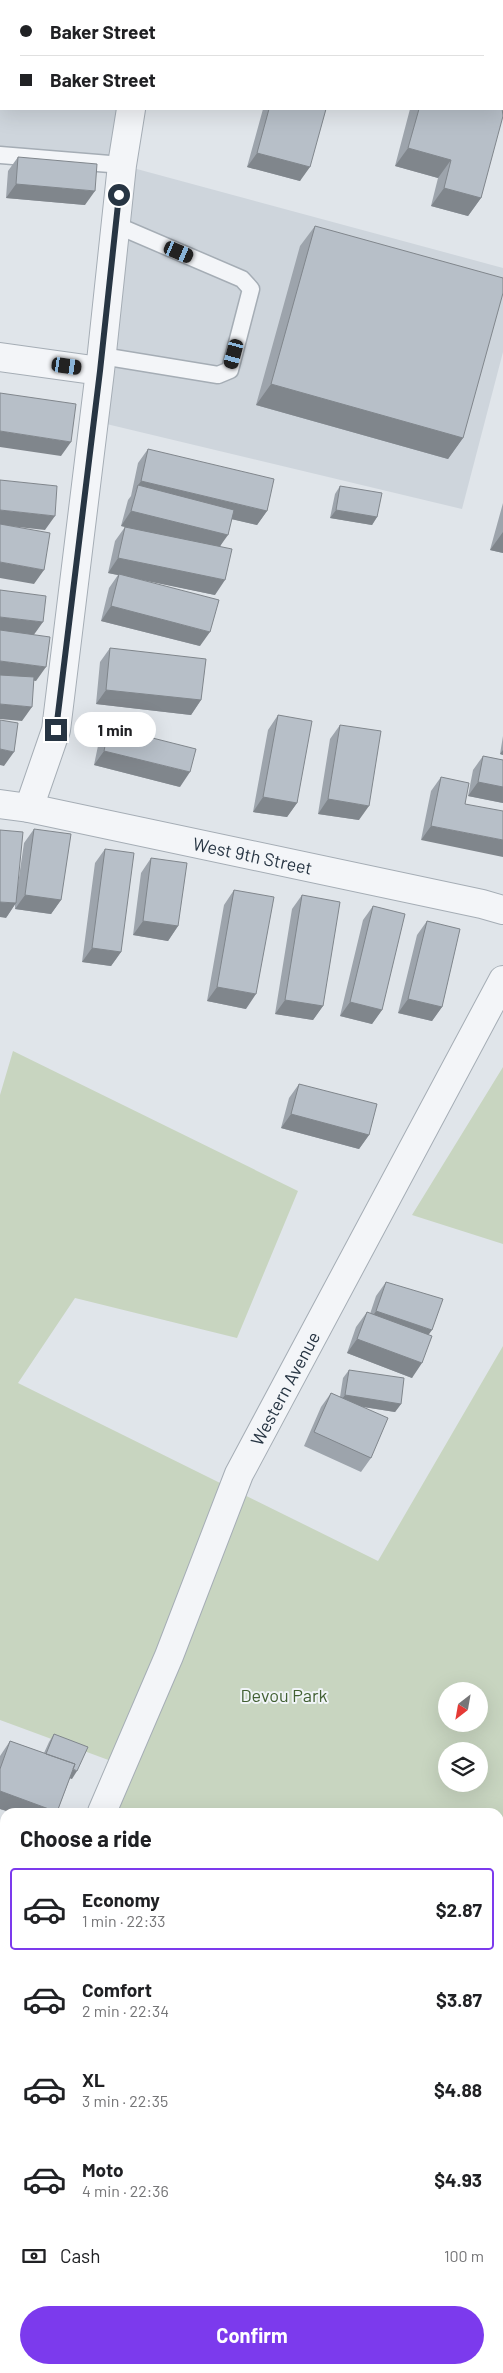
<!DOCTYPE html>
<meta charset="utf-8">
<style>
:root{--surface:#fff;--page:#f2f2f2;--text:#202124;--muted:#757577;--line:#e0e0e0;--accent:#7c3aed}
body{margin:0;font-family:Barlow,sans-serif;background:var(--page);color:var(--text);height:100vh;display:flex;flex-direction:column;font-size:19px;white-space:nowrap}
*{box-sizing:border-box;margin:0}
p{font-size:16px;color:var(--muted)}
.icon{flex:none;width:28px;height:28px;fill:none;stroke:currentColor;stroke-width:2;stroke-linecap:round;stroke-linejoin:round}
.map{position:relative;flex:1;overflow:hidden}
.side{position:absolute;left:0px;top:1808px;width:504px;height:566px;display:flex;flex-direction:column;background:var(--surface);border-radius:15px 15px 0 0;box-shadow:0 5px 20px #0002}
.side>*{flex:none}
.hud{position:absolute;left:0px;top:0px;width:504px;height:110px;box-shadow:0 5px 20px #0002;display:grid;align-content:center;height:110px;padding:0 20px;background:var(--surface)}
.needle{width:32px;rotate:211deg}
.buttons{position:absolute;left:438px;top:1682px;display:grid;gap:10px}
.buttons a{display:grid;place-items:center;width:50px;height:50px;border-radius:50%;background:var(--surface);box-shadow:0 5px 20px #0002;font-size:25px}
.end{position:absolute;width:22px;height:22px;margin:-11px;border:6px solid #273543;background:#fff;box-shadow:0 0 0 2px #fff}
.from{border-radius:50%}
.bubble{position:absolute;height:35px;border-radius:18px;background:var(--surface);box-shadow:0 5px 20px #0002;font-size:16px;font-weight:700;line-height:35px;text-align:center}
.car{position:absolute;width:15px;height:30px;margin:-15px -8px;border-radius:6px;box-shadow:0 0 4px 1px #0007;background:linear-gradient(#222 24%,#8ab4d8 0 40%,#222 0 76%,#8ab4d8 0 86%,#222 0)}
.hud b{display:flex;align-items:center;gap:18px;height:48px;font-size:19px}
.hud b+b{border-top:1px solid var(--line)}
.hud i{width:12px;height:12px;background:var(--text)}
ul{padding:0;list-style:none}
li{display:flex;align-items:center;gap:15px;height:82px;margin:0 10px 8px;padding:0 10px;border:2px solid transparent;border-radius:5px}
li div{flex:1}
li b{display:block;font-size:19px}
li em{font-style:normal;font-weight:700}
li.selected{border-color:var(--accent)}
li>.icon{width:45px;height:45px;stroke-width:1.5}
h2{padding:0 20px;font-size:22px;line-height:60px}
.pay{display:flex;align-items:center;gap:12px;height:55px;padding:0 20px;font-size:19px}
.pay p{margin-inline-start:auto}
.button{display:flex;gap:10px;margin-top:auto;padding:10px 20px}
.button a{flex:1;height:58px;border-radius:30px;background:var(--accent);color:#fff;font-size:20px;font-weight:700;line-height:58px;text-align:center}
.map>svg:first-child{display:block}
</style>
<div class="map">
<svg width="503" height="2373" viewBox="0 0 503 2373">
<rect width="100%" height="100%" fill="#e0e5ea"/>
<path fill="#ced5dc" d="M0 0H149L1 1V109H131L122 165 503 268V352L462 509 94 421 122 165 0 155Z"/>
<path fill="#c8d5c0" fill-rule="evenodd" d="M13 1051 298 1191 237 1338 75 1298 18 1383 378 1561 503 1346V2373H0V2011L5 2003V2369H499V1812H102L122 1765 0 1720V1095ZM446 1691H479V1724H446ZM446 1751H479V1784H446Z
M503 1067V1244L412 1215Z"/>
<g fill="none" stroke-linecap="round" stroke-linejoin="round">
<g stroke="#a5adb5" stroke-width="19">
<path id="service" d="M0 155 122 165
M102 356 218 375 230 370 251 289 242 279 116 225"/>
</g>
<g stroke="#a5adb5" stroke-width="30">
<path id="minor" d="M273 0 277 1
M149 1V0
M502 61H503
M0 357 100 371
M29 808 56 730 100 371 122 165 131 109"/>
</g>
<g stroke="#a5adb5" stroke-width="30">
<g id="tertiary">
<path id="s1" d="M0 804 29 808 482 904 503 910"/>
<path id="s2" d="M102 1812 169 1656 239 1474 503 980"/>
<path d="M499 1980 503 1978"/>
<path d="M0 2011 5 2003"/>
<path d="M45 2373 50 2369"/>
</g>
</g>
<use href="#service" stroke="#f3f5f8" stroke-width="16"/>
<use href="#minor" stroke="#f3f5f8" stroke-width="28"/>
<use href="#tertiary" stroke="#f3f5f8" stroke-width="28"/>
</g>
<path fill="#9da4ac" d="M0 0H116V1H1V82L0 84Z
M263 109H326L300 181 247 167Z
M410 109H502L481 198 468 216 431 206 438 178 395 166Z
M18 157 85 205 6 198 8 171Z
M315 226 463 438 448 459 256 405 300 246Z
M148 449 267 511 257 525 232 519 220 547 215 595 135 578 200 646 101 621 109 588 118 575 108 573 115 541 125 527 140 530 121 526 128 500 131 496 138 463Z
M340 486 377 517 372 525 330 518 335 494Z
M503 503V553L490 550Z
M110 648 201 700 191 715 96 704 100 662Z
M278 715 297 803 287 817 253 812 268 730Z
M340 725 359 820 318 814 330 739Z
M109 727 180 787 94 765 99 741Z
M503 736V755L500 754Z
M483 756 503 760V803L468 796 473 770Z
M441 777 465 804 421 840 431 791Z
M34 829 61 900 51 914 15 909V904L6 918 17 891 24 843Z
M105 849 121 952 111 966 82 962 95 863Z
M151 858 178 926 168 941 133 935 141 873Z
M234 890 246 1009 207 1001 224 905Z
M302 895 323 1006 313 1020 275 1014 292 909Z
M373 906 382 1010 372 1024 340 1016 363 920Z
M427 921 442 1007 432 1021 398 1013 417 935Z
M299 1084 369 1135 359 1149 281 1128 289 1098Z
M386 1282 428 1335 412 1378 347 1353 356 1327 367 1312 370 1314 376 1296Z
M349 1370 401 1404 395 1412 363 1407 371 1458 361 1472 304 1446 321 1407 331 1393 340 1397 343 1378Z
M54 1734 72 1779 70 1778 57 1812H10L0 1809V1756L10 1741 44 1753 49 1742Z
M0 1847 5 1848V1912L0 1919Z"/>
<path fill="#80868c" d="M489 0H503V4L502 1H493Z
M408 148 451 160 438 178 395 166Z
M257 153 310 167 300 181 247 167Z
M16 184 95 191 85 205 6 198Z
M444 188 481 198 468 216 431 206Z
M271 384 463 438 448 459 256 405Z
M0 431 71 442 61 456 0 447Z
M141 481 267 511 257 525 135 497 138 485 131 495Z
M0 510 55 516 45 530 0 525Z
M336 510 377 517 372 525 330 518Z
M131 511 228 535 218 549 121 526Z
M503 532V553L490 550Z
M118 558 225 580 215 595 108 573Z
M0 562 44 570 34 584 0 578Z
M111 606 210 632 200 646 101 621Z
M0 617 43 622 33 636 0 632Z
M0 661 46 667 36 681 0 676Z
M106 690 201 700 191 715 96 704Z
M0 704 32 707 22 721 0 719Z
M0 749 14 752 4 766 0 765Z
M503 750V755L500 754Z
M104 751 190 772 180 787 94 765Z
M478 782 503 787V803L468 796Z
M263 797 297 803 287 817 253 812Z
M328 799 369 806 359 820 318 814Z
M431 826 503 840V857L421 840Z
M25 895 61 900 51 914 15 909Z
M0 902 16 903 6 918 0 917Z
M143 921 178 926 168 941 133 935Z
M92 948 121 952 111 966 82 962Z
M217 987 256 994 246 1009 207 1001Z
M408 999 442 1007 432 1021 398 1013Z
M285 1000 323 1006 313 1020 275 1014Z
M350 1002 382 1010 372 1024 340 1016Z
M291 1114 369 1135 359 1149 281 1128Z
M376 1311 432 1330 422 1344 366 1326Z
M357 1339 422 1363 412 1378 347 1353Z
M345 1395 401 1404 395 1412 339 1403Z
M45 1759 77 1771 72 1779 39 1767Z
M0 1791 57 1812H10L0 1809Z"/>
<path fill="#b7bfc8" stroke="#80868c" d="M0 0H47V1H1V60L0 59Z
M87 0H116V1H90Z
M502 108 503 116 481 198 444 188 451 160 408 148 419 109H502Z
M269 109H326L310 167 257 153Z
M18 157 97 164 95 191 16 184Z
M315 226 503 278V293L463 438 271 384Z
M0 393 76 404 71 442 0 431Z
M148 449 274 479 267 511 141 481Z
M0 480 57 486 55 516 0 510Z
M138 485 234 510 228 535 131 511Z
M340 486 382 493 377 517 336 510Z
M0 524 50 533 44 570 0 562Z
M125 527 232 549 225 580 118 558Z
M119 574 219 600 210 632 111 606Z
M0 590 46 596 43 622 0 617Z
M0 630 50 637 46 667 0 661Z
M110 648 206 659 201 700 106 690Z
M0 675 34 677 32 707 0 704Z
M278 715 312 721 297 803 263 797Z
M0 720 18 723 14 752 0 749Z
M340 725 381 731 369 806 328 799Z
M109 727 196 749 190 772 104 751Z
M483 756 503 760V787L478 782Z
M441 777 469 783 465 804 503 811V840L431 826Z
M34 829 71 834 61 900 25 895Z
M0 830 23 832 16 903 0 902Z
M105 849 134 853 121 952 92 948Z
M151 858 187 863 178 926 143 921Z
M234 890 274 897 256 994 217 987Z
M302 895 340 902 323 1006 285 1000Z
M373 906 405 914 382 1010 350 1002Z
M427 921 460 929 442 1007 408 999Z
M299 1084 377 1104 369 1135 291 1114Z
M386 1282 443 1299 432 1330 376 1311Z
M367 1312 432 1336 422 1363 357 1339Z
M349 1370 404 1378 401 1404 345 1395Z
M331 1393 388 1418 371 1458 314 1432Z
M54 1734 88 1747 77 1771 73 1769 75 1764 46 1754Z
M10 1741 75 1764 57 1812 0 1791V1769Z
M1 1846 5 1848V1904L0 1901V1847Z"/>
<g fill="none" stroke-linecap="round" stroke-linejoin="round">
<path stroke="#273543" stroke-width="6" d="M56 730 100 371 119 195"/>
</g>
<g text-anchor="middle" dominant-baseline="central" stroke-width="4" stroke-linejoin="round" paint-order="stroke">
<g font-size="18" fill="#273543" stroke="#f0f4f7">
<text stroke="none"><textPath href="#s1" startOffset="258">West 9th Street</textPath></text>
<text stroke="none"><textPath href="#s2" startOffset="462">Western Avenue</textPath></text>
</g>
<g font-size="18" fill="#426033" stroke="#f0f4f7">
<text x="284" y="1695">Devou Park</text>
</g>
</g>
</svg>
<div class="buttons">
<a><svg class="needle" viewBox="-14 -14 28 28"><path d="M0-13l5 13h-10z" fill="#e53935"/><path d="M0 13l5-13h-10z" fill="#757577"/></svg></a>
<a><svg class="icon" aria-label="layers" viewBox="0 0 24 24"><path d="M12 4l9 5-9 5-9-5zM3 14l9 5 9-5"/></svg></a>
</div>
<i class="end from" style="left:119px;top:195px"></i>
<i class="end" style="left:56px;top:730px"></i>
<div class="bubble" style="left:74px;top:712px;width:82px">1 min</div>
<i class="car" style="left:179px;top:252px;rotate:113deg"></i>
<i class="car" style="left:234px;top:354px;rotate:195deg"></i>
<i class="car" style="left:67px;top:366px;rotate:98deg"></i>
<div class="hud">
<b><i class="from"></i>Baker Street</b>
<b><i></i>Baker Street</b>
</div>
<section class="side">
<h2>Choose a ride</h2>
<ul>
<li class="selected"><svg class="icon" aria-label="car" viewBox="0 0 24 24"><path d="M5 17H2v-5l4-1 3-4h7l3 4 3 1v5h-3M9 17h6M6 11h13"/><circle cx="7" cy="17" r="2"/><circle cx="17" cy="17" r="2"/></svg><div><b>Economy</b><p>1 min · 22:33</p></div><em>$2.87</em></li>
<li><svg class="icon" aria-label="car" viewBox="0 0 24 24"><path d="M5 17H2v-5l4-1 3-4h7l3 4 3 1v5h-3M9 17h6M6 11h13"/><circle cx="7" cy="17" r="2"/><circle cx="17" cy="17" r="2"/></svg><div><b>Comfort</b><p>2 min · 22:34</p></div><em>$3.87</em></li>
<li><svg class="icon" aria-label="car" viewBox="0 0 24 24"><path d="M5 17H2v-5l4-1 3-4h7l3 4 3 1v5h-3M9 17h6M6 11h13"/><circle cx="7" cy="17" r="2"/><circle cx="17" cy="17" r="2"/></svg><div><b>XL</b><p>3 min · 22:35</p></div><em>$4.88</em></li>
<li><svg class="icon" aria-label="car" viewBox="0 0 24 24"><path d="M5 17H2v-5l4-1 3-4h7l3 4 3 1v5h-3M9 17h6M6 11h13"/><circle cx="7" cy="17" r="2"/><circle cx="17" cy="17" r="2"/></svg><div><b>Moto</b><p>4 min · 22:36</p></div><em>$4.93</em></li>
</ul>
<div class="pay"><svg class="icon" aria-label="cash" viewBox="0 0 24 24"><path d="M3 7h18v10H3z"/><circle cx="12" cy="12" r="2"/></svg>Cash<p>100 m</p></div>
<div class="button"><a>Confirm</a></div>
</section>
</div>
